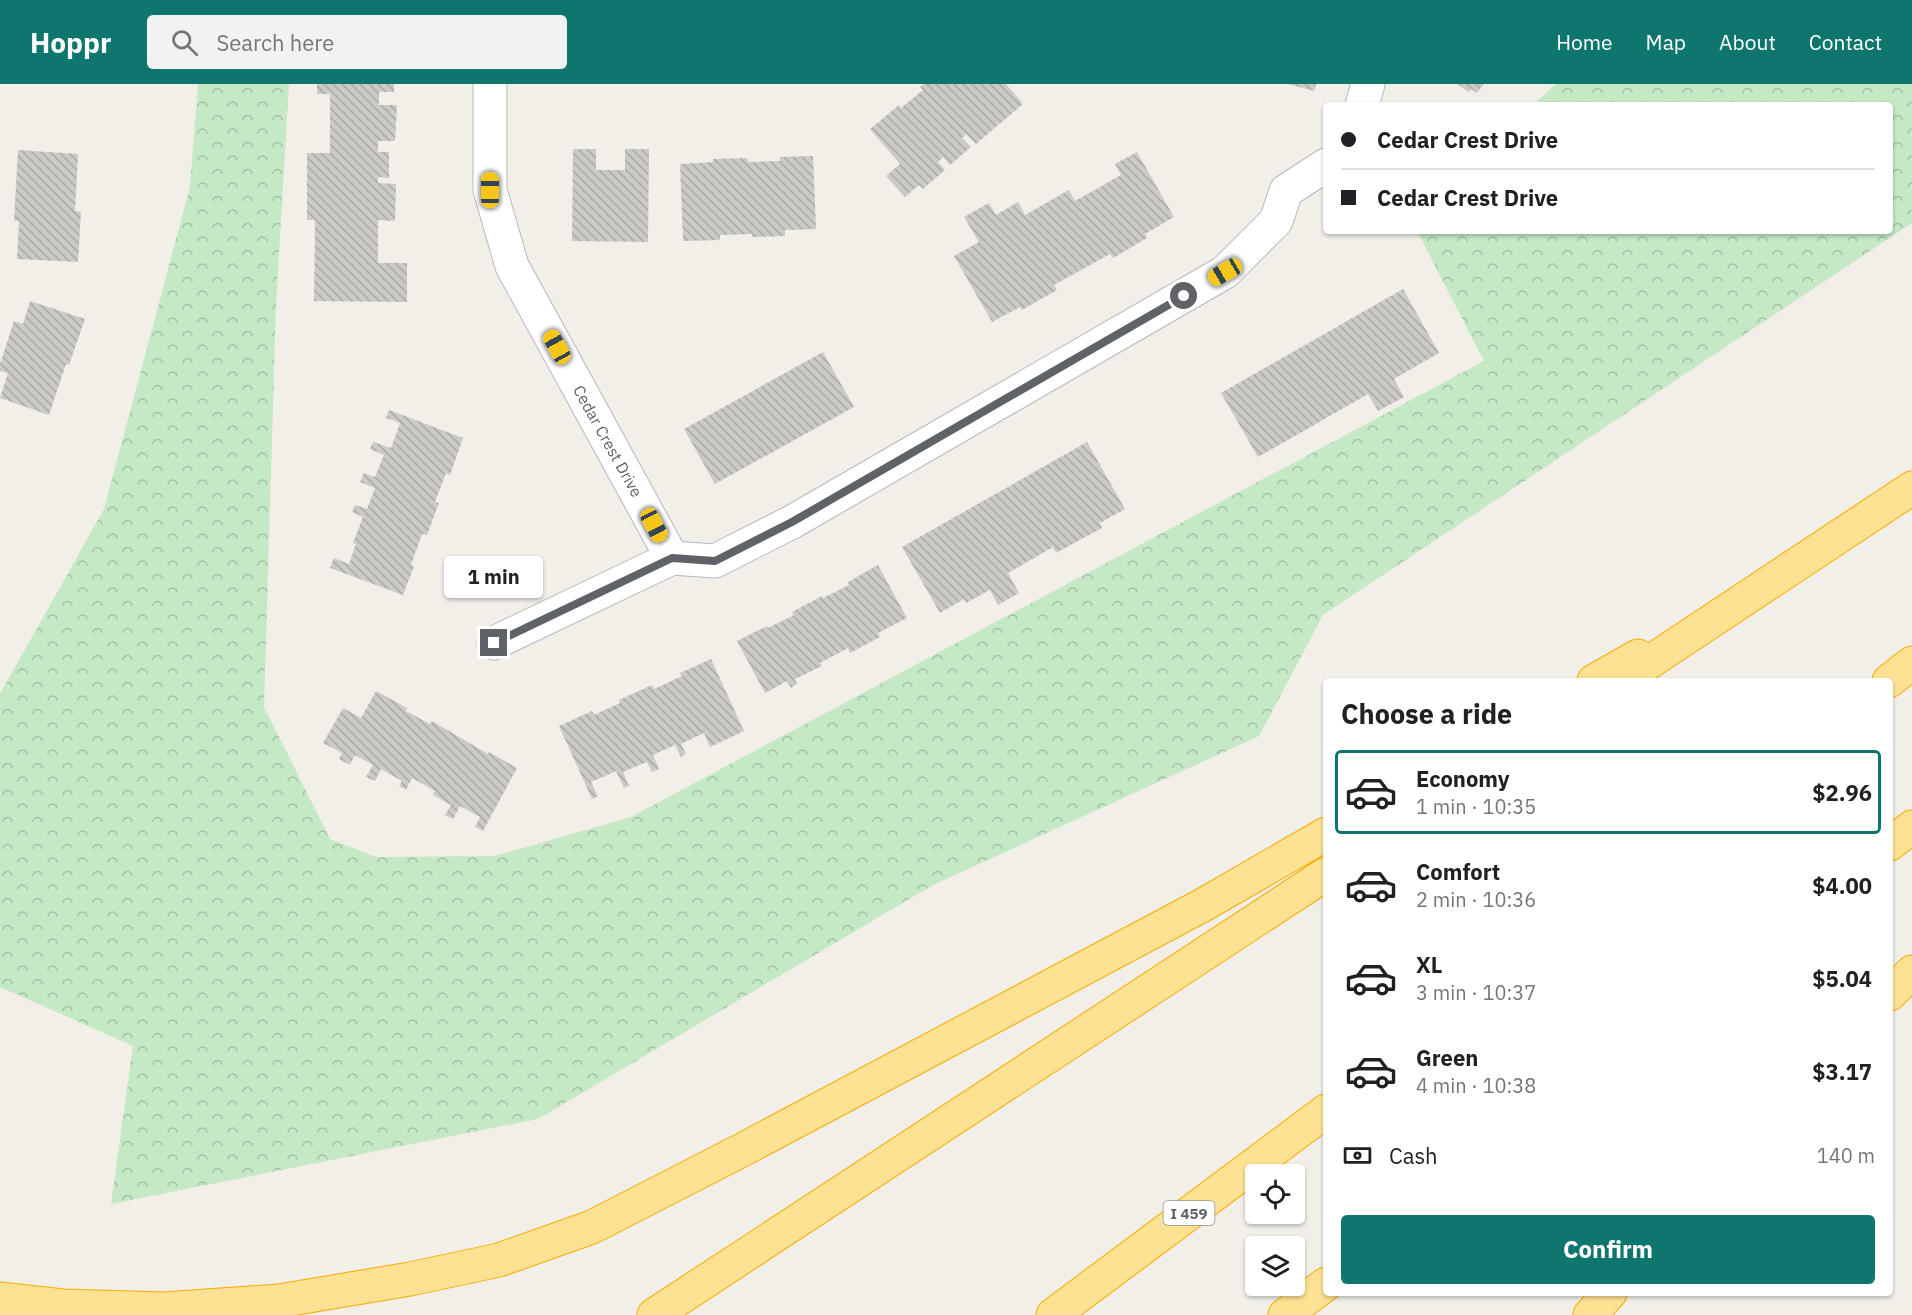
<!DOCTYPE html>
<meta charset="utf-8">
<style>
:root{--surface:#fff;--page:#f2f2f2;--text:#202124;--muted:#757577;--line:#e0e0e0;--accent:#0f766e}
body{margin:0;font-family:"IBM Plex Sans",sans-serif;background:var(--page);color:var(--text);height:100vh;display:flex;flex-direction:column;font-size:22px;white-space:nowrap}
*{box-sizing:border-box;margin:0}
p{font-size:20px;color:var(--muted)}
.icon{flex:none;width:33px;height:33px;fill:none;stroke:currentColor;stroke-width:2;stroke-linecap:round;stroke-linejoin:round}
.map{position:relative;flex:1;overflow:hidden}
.drawer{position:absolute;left:1323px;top:594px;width:570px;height:618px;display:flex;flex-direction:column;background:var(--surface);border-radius:6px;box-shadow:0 2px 4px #0004}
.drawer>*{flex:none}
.hud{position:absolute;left:1323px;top:18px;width:570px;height:132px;border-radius:6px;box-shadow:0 2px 4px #0004;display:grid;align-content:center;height:132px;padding:0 18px;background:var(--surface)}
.buttons{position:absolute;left:1245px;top:1080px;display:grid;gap:12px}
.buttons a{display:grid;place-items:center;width:60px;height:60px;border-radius:6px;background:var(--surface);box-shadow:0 2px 4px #0004;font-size:30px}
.end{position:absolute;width:27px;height:27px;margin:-14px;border:8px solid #5f6368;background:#fff;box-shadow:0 0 0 3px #fff}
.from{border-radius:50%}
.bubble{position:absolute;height:42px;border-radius:6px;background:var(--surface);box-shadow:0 2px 4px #0004;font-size:20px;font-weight:700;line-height:42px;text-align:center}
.car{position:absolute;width:18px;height:36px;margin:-18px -9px;border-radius:8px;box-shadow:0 0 4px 2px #0007;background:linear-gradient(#f5c518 24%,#345 0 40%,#f5c518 0 76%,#345 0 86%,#f5c518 0)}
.hud b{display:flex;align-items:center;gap:21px;height:57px;font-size:22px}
.hud b+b{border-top:2px solid var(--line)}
.hud i{width:15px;height:15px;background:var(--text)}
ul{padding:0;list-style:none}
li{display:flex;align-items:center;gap:18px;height:84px;margin:0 12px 9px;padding:0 6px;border:3px solid transparent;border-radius:6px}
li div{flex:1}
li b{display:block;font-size:22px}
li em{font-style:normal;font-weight:700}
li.selected{border-color:var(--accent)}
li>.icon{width:54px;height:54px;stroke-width:1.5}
h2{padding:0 18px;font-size:27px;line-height:72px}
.pay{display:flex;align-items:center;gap:15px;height:66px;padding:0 18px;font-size:22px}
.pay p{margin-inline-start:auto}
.button{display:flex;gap:12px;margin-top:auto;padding:12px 18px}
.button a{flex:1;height:69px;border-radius:6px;background:var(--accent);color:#fff;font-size:24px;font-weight:700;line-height:69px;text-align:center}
header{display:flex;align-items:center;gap:36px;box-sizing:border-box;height:84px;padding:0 30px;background:var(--accent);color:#fff}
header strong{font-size:28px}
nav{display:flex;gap:33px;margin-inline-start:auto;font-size:21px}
.search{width:420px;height:54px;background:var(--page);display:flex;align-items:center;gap:15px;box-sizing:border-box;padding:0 21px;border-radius:6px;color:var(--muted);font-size:22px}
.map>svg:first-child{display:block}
</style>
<header>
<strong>Hoppr</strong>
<div class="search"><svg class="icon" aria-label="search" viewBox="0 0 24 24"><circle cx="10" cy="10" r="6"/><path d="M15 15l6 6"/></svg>Search here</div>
<nav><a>Home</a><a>Map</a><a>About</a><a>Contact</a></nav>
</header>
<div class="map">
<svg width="1912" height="1231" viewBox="0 0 1912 1231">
<defs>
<pattern id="forest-crowns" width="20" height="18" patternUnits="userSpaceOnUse" patternTransform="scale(1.5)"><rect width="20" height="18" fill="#c5e8c5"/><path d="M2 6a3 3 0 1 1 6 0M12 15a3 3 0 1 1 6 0" fill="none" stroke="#a3c0a4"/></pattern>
<pattern id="building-back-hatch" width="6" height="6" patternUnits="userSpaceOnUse" patternTransform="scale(1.5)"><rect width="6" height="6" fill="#cccac5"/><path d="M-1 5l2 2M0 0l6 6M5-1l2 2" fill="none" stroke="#a9a8a4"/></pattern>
</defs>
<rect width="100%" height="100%" fill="#f1efe8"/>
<path fill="url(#forest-crowns)" d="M198 0H289L276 221 264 623 330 755 376 773 495 772 631 733 1484 277 1417 147H1890V21H1533L1556 0H1912V139L1323 531 1259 652 933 801 538 1035 111 1120 133 962 0 903V610L104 425 190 103Z"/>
<path fill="url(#building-back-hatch)" d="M317 0H394V8H379V21H397L395 57H378V68H389V94L378 93V99L396 100 395 137 378 136V179H407V218L314 217 315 136H307V69H330V10H317Z
M924 0H1006L1023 20 976 60 966 50 962 54 971 63 950 81 943 73 938 78 945 86 923 105 919 101 905 113 886 92 900 80 870 45 899 21 901 24 923 6 920 3Z
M1288 0H1316L1314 7Z
M1457 0H1484L1477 9 1471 5 1469 8Z
M573 65H596V86H625V65H649L648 158 572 157Z
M18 66 78 70 75 127 81 128 78 178 17 175 19 137H14Z
M1137 68 1174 133 1145 150 1147 154 1113 174 1110 170 1054 201 1057 206 1022 226 1020 223 992 238 954 172 979 158 964 133 989 119 996 131 1018 118 1025 131 1069 106 1075 117 1121 91 1115 80Z
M813 72 816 145 785 146V152L752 153V150L720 151V156L683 157 680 80 713 78V75L747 74 748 78 780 77V73Z
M1403 205 1439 269 1394 295 1404 313 1378 327 1368 310 1258 373 1221 309Z
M30 217 85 235 69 281 66 280 49 331 0 314 8 289 0 287V280L14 237 23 240Z
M823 268 854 323 715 400 684 345Z
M389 326 463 354 450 391 446 389 435 418 439 419 427 451 422 450 411 481 414 482 403 511 330 484 334 474 349 480 356 460 353 459 363 433 352 428 355 421 367 425 375 404 360 398 364 389 375 393 384 371 370 365 373 358 391 364 400 339 386 334Z
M1087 358 1125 425 1100 439 1102 444 1056 469 1053 463 1008 489 1019 509 998 521 990 506 966 519 964 515 940 529 902 463Z
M878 481 907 534 878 549 880 553 850 569 848 564 820 579 822 582 795 595 797 600 791 604 787 597 765 609 737 557 767 542 768 544 794 531 792 528 822 512 823 514 849 501 848 498Z
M711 575 744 647 710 663 704 649 681 660 686 670 681 673 675 661 653 671 659 685 652 688 647 678 623 688 629 702 624 704 616 687 591 698 598 712 592 715 559 642 592 627 594 631 620 619 619 616 652 601 654 605 682 592 680 589Z
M376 607 407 624 406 627 430 640 432 637 488 670 489 668 517 684 483 747 475 743 480 733 460 722 453 735 445 731 451 721 433 711 435 707 412 694 406 706 399 702 402 697 381 685 375 697 366 693 373 681 355 671 350 681 339 675 342 669 323 659 343 624 361 634Z"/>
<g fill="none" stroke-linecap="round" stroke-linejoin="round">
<g stroke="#b5b8bc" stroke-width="35">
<path id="minor" d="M490 0V106L512 182 672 474
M1362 21 1368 0
M494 559 672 474 715 477 792 438 1225 188 1276 137 1286 107 1326 81"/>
</g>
<g stroke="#f9ab00" stroke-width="35">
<path id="motorway" d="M1594 597 1638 572
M1621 597 1912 404
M1889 597 1912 579
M1890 760 1912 743
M1890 910 1912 888
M0 1215 63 1222 164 1225 279 1217 410 1195 499 1176 592 1143 742 1066 1203 821 1326 750
M654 1231 1326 790
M1053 1231 1326 1027
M1285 1231 1326 1200
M1590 1231 1610 1209"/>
</g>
<use href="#minor" stroke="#fff" stroke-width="33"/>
<use href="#motorway" stroke="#fde293" stroke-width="33"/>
</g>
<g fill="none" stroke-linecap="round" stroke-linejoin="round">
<path stroke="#5f6368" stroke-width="8" d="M494 559 672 474 715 477 792 438 1184 212"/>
</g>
<g text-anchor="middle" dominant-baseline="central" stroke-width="5" stroke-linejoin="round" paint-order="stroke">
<rect fill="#fff" stroke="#8f9295" stroke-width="1.5" x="1163.5" y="1117" width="51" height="24" rx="4.5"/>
<g font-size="15" font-weight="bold" fill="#5f6368">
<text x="1189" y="1129">I 459</text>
</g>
<g font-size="16" fill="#5f6368" stroke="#fff">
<text transform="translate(608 357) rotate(61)">Cedar Crest Drive</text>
</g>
</g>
</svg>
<div class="buttons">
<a><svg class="icon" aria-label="locate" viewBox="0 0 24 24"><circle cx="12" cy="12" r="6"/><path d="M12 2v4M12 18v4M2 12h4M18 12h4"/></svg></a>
<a><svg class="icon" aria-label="layers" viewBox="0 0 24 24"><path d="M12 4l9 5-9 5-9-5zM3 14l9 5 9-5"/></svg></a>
</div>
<i class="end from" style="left:1184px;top:212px"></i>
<i class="end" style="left:494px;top:559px"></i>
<div class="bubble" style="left:444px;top:472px;width:99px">1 min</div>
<i class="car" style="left:490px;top:106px;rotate:0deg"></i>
<i class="car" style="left:1225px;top:188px;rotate:240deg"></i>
<i class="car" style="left:557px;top:263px;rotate:331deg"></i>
<i class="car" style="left:654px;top:441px;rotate:152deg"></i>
<div class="hud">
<b><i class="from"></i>Cedar Crest Drive</b>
<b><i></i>Cedar Crest Drive</b>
</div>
<section class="drawer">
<h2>Choose a ride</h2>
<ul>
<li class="selected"><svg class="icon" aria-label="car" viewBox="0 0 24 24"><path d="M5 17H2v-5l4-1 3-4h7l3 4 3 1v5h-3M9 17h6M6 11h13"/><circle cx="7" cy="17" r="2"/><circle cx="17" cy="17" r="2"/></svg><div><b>Economy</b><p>1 min · 10:35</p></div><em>$2.96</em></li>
<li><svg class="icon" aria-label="car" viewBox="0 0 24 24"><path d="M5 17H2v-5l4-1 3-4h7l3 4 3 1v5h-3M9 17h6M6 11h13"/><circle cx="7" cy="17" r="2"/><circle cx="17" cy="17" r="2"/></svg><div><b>Comfort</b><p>2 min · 10:36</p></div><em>$4.00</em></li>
<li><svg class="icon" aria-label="car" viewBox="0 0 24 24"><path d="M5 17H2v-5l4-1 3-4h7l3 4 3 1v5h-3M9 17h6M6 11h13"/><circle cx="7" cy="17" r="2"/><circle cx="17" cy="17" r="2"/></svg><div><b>XL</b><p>3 min · 10:37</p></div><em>$5.04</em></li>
<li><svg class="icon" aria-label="car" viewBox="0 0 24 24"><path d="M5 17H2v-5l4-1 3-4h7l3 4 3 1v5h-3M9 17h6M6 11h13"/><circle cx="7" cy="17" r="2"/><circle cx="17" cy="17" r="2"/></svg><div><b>Green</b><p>4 min · 10:38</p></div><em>$3.17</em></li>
</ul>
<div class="pay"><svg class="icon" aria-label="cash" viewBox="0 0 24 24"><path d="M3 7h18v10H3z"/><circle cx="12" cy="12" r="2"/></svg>Cash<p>140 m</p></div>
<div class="button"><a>Confirm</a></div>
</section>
</div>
